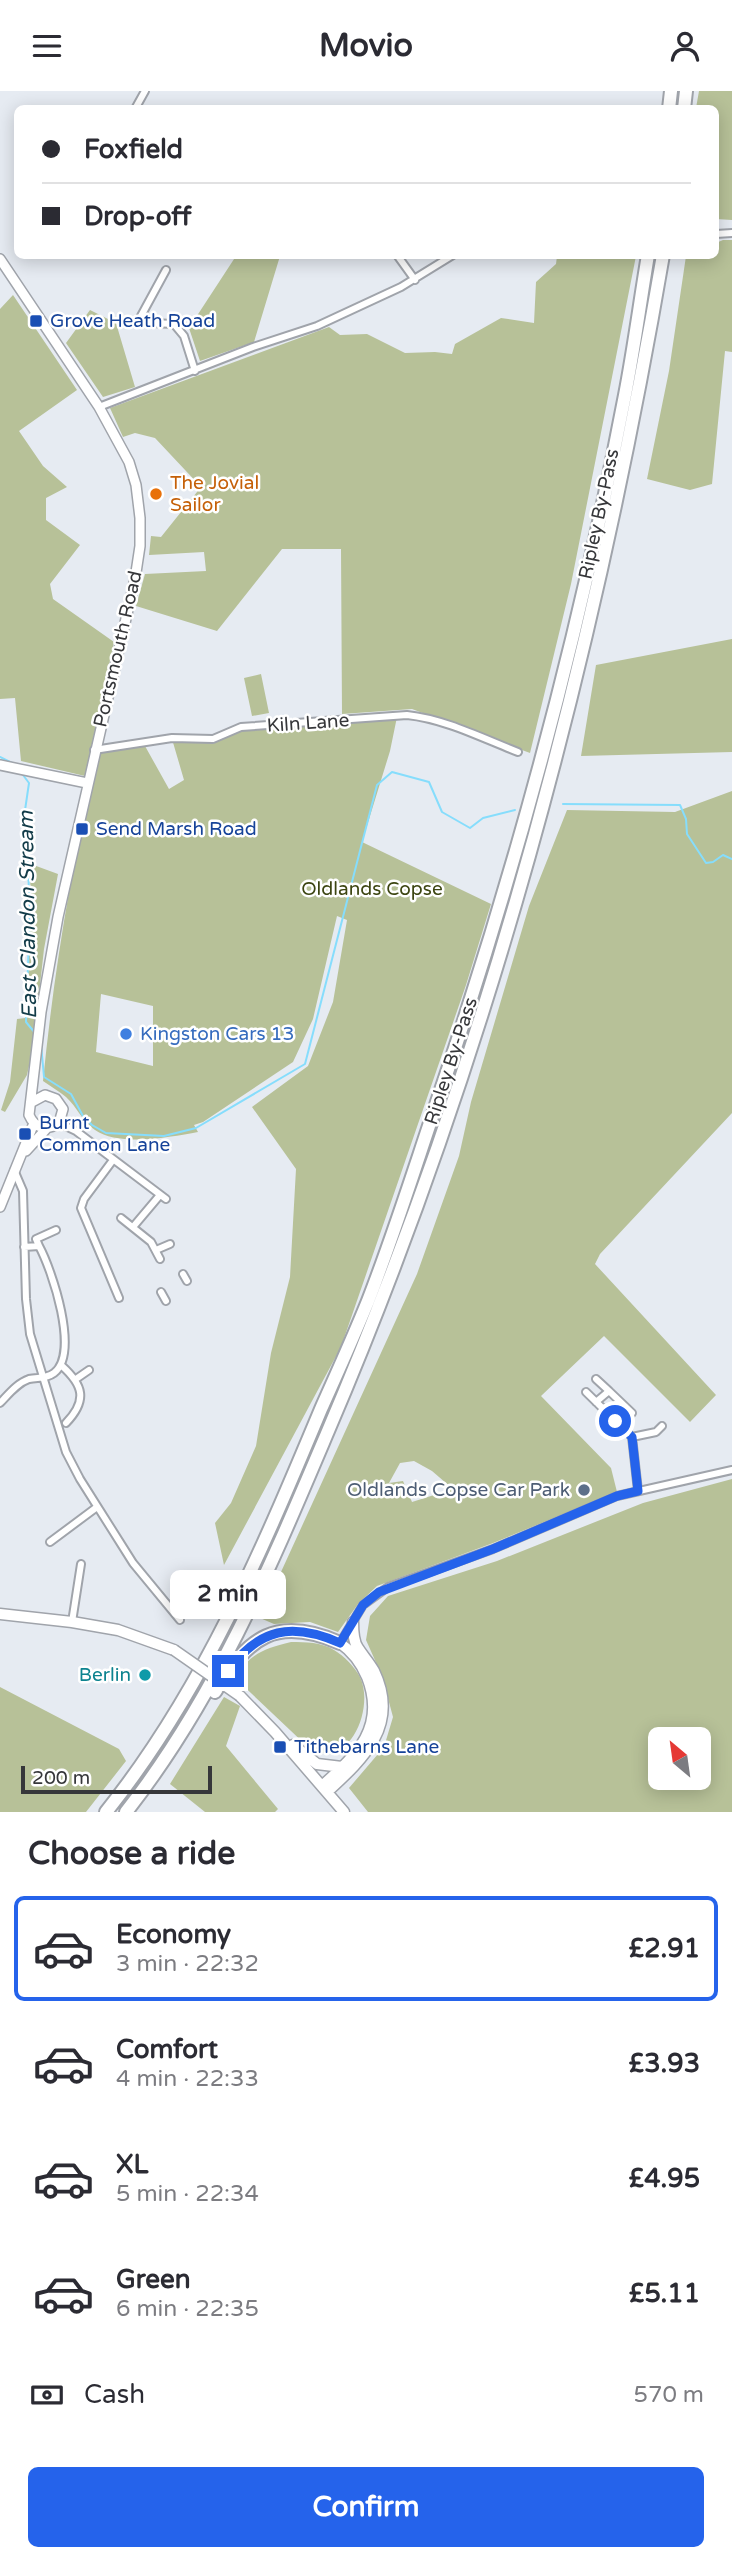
<!DOCTYPE html>
<meta charset="utf-8">
<style>
:root{--surface:#fff;--page:#f2f2f3;--text:#2b2b33;--muted:#7c7c81;--line:#e1e1e2;--accent:#2563eb}
body{margin:0;font-family:"Varela Round",sans-serif;background:var(--page);color:var(--text);height:100vh;display:flex;flex-direction:column;font-size:26px;white-space:nowrap}
*{box-sizing:border-box;margin:0}
p{font-size:23px;color:var(--muted)}
.icon{flex:none;width:38px;height:38px;fill:none;stroke:currentColor;stroke-width:2;stroke-linecap:round;stroke-linejoin:round}
.map{position:relative;height:1721px;overflow:hidden}
.sheet{display:flex;flex-direction:column;background:var(--surface);flex:1}
.sheet>*{flex:none}
.guide{position:absolute;left:14px;top:14px;width:705px;height:154px;border-radius:10px;box-shadow:0 4px 18px #0003;display:grid;align-content:center;height:154px;padding:0 28px;background:var(--surface)}
.needle{width:46px;rotate:331deg}
.tools{position:absolute;left:648px;top:1636px;display:grid;gap:14px}
.tools a{display:grid;place-items:center;width:63px;height:63px;border-radius:10px;background:var(--surface);box-shadow:0 4px 18px #0003;font-size:35px}
.scale{position:absolute;left:21px;bottom:18px;width:191px;box-sizing:border-box;padding-left:7px;border:4px solid #36373a;border-top:0;font-size:19px;line-height:24px;white-space:nowrap;color:#36373a;-webkit-text-stroke:5px #fff;paint-order:stroke}
.end{position:absolute;width:32px;height:32px;margin:-16px;border:9px solid #2563eb;background:#fff;box-shadow:0 0 0 4px #fff}
.from{border-radius:50%}
.bubble{position:absolute;height:49px;border-radius:10px;background:var(--surface);box-shadow:0 4px 18px #0003;font-size:23px;font-weight:700;line-height:49px;text-align:center}
.guide b{display:flex;align-items:center;gap:24px;height:66px;font-size:26px}
.guide b+b{border-top:2px solid var(--line)}
.guide i{width:18px;height:18px;background:var(--text)}
ul{padding:0;list-style:none}
li{display:flex;align-items:center;gap:21px;height:105px;margin:0 14px 10px;padding:0 14px;border:4px solid transparent;border-radius:10px}
li div{flex:1}
li b{display:block;font-size:26px}
li em{font-style:normal;font-weight:700}
li.on{border-color:var(--accent)}
li>.icon{width:63px;height:63px;stroke-width:1.5}
h2{padding:0 28px;font-size:32px;line-height:84px}
.pay{display:flex;align-items:center;gap:18px;height:77px;padding:0 28px;font-size:26px}
.pay p{margin-inline-start:auto}
.primary-button{display:flex;gap:14px;margin-top:auto;padding:14px 28px}
.primary-button a{flex:1;height:80px;border-radius:10px;background:var(--accent);color:#fff;font-size:28px;font-weight:700;line-height:80px;text-align:center}
header{display:flex;justify-content:space-between;align-items:center;height:91px;padding:0 28px;background:var(--surface);font-size:32px;font-weight:700}
.map>svg:first-child{display:block}
</style>
<header><svg class="icon" aria-label="menu" viewBox="0 0 24 24"><path d="M4 6h16M4 12h16M4 18h16"/></svg>Movio<svg class="icon" aria-label="person" viewBox="0 0 24 24"><circle cx="12" cy="8" r="4"/><path d="M4 21q1-7 8-7t8 7"/></svg></header>
<div class="map">
<svg width="732" height="1721" viewBox="0 0 732 1721">
<rect width="100%" height="100%" fill="#e6ebf2"/>
<path fill="#b7c198" fill-rule="evenodd" d="M699 0H732V129L716 128V18L696 17Z
M723 149H732V261L725 260 712 393 690 399 647 388 669 280 686 165 716 164V152Z
M236 165H280L254 251 200 270 189 237Z
M557 165H636L571 493 530 662 412 618 342 623 341 458H282L217 540 136 515 145 483 206 480 204 461 149 464 151 445 161 446 201 396 155 347 135 342 123 346 110 317 329 236 340 244 367 243 405 262 435 261 452 263 455 253 501 227 534 232 536 191 556 173Z
M13 204 77 299 19 340 43 375 67 396 46 407V429L80 454 50 493 53 508 114 551 85 685 21 670 15 607 0 608V218Z
M90 219 116 232 135 296 103 306 66 252Z
M732 548V661L581 665 596 574Z
M261 583 269 622 252 625 244 587Z
M397 626 390 660 362 751 491 813 466 894 341 1256 224 1474 215 1432 231 1412 256 1355 271 1262 290 1186 296 1078 252 1016 308 975 333 911 347 829 337 825 313 928 293 971 203 1031 194 1034 198 1041C170 1046 120 1056 95 1039 82 1030 77 1016 66 1006 59 1000 50 995 43 990 54 880 72 770 98 662L145 655 169 698 184 689 172 648 202 649 241 637ZM101 903 153 915V975L96 961Z
M732 700V1022L600 1163 595 1173 716 1304 690 1331 604 1245 541 1305 611 1377 617 1401 493 1452 377 1495 358 1513 338 1541 310 1531 274 1533 260 1527 417 1183 459 1065 471 1011 529 815 567 719 675 721ZM414 1370 432 1380 453 1398 412 1411 403 1390 389 1392 400 1372Z
M28 772 58 783 44 858 33 957 27 984 5 1021 1 1019 10 991 17 928 25 927 32 808Z
M732 1388V1721H368L349 1697 384 1656 393 1626 382 1585 366 1549 370 1525 388 1505 497 1470 643 1412ZM660 1648H698V1687H660Z
M291 1551C306 1551 321 1551 334 1559 344 1565 355 1576 360 1586 375 1617 349 1681 309 1657L235 1587C251 1562 263 1558 291 1551Z
M0 1596 119 1658 126 1670 86 1721H0Z
M224 1606 240 1615 226 1655 278 1718 275 1721H205L170 1693Z"/>
<g fill="none" stroke-linecap="round" stroke-linejoin="round">
<path stroke="#86ddfc" stroke-width="2" d="M0 666 12 672
M23 684 29 692 24 726 31 748 27 758 30 819 26 931 35 942
M563 713 680 714 686 728 687 743 706 772 713 771 723 764 732 768
M41 953 44 986 71 1003 83 1025 92 1034 106 1042 164 1045 196 1037 305 973 377 694 392 681 429 691 442 721 470 737 483 727 515 719"/>
<g stroke="#a0a4ab" stroke-width="10">
<path id="street" d="M135 18 145 0
M716 143 732 142
M397 164 415 189
M166 179 141 225 151 232 174 233 184 245 195 280
M99 316 253 256 317 235 401 196 453 164
M94 659 172 647 213 648 241 636 407 624C445 628 482 647 518 661
M59 1032 76 1040 166 1108
M113 1069 84 1108 81 1117 119 1207
M14 1079 23 1100 26 1208 30 1243 66 1361 80 1388 133 1472 180 1529
M121 1127 151 1151 160 1168
M133 1136 160 1104
M39 1155 36 1148 56 1139
M156 1159 170 1153
M183 1183 187 1190
M161 1201 166 1210
M62 1275C83 1294 88 1309 66 1332
M76 1288 89 1279
M596 1288 609 1300
M586 1301 632 1346 638 1400
M596 1311 609 1300 632 1322
M0 1312C8 1304 17 1292 29 1288 38 1286 46 1288 54 1282 80 1262 52 1179 39 1155L24 1156
M632 1346 656 1341 662 1335
M50 1451 97 1416
M72 1531 81 1473
M340 1552 363 1514 388 1496 493 1458 617 1405 732 1379"/>
</g>
<g stroke="#a0a4ab" stroke-width="12">
<path id="secondary" d="M0 168 99 316 129 371 136 394 140 427V455L135 488 58 826 41 921 29 1024C35 1038 47 1040 59 1032L63 1018 56 1008 45 1004 32 1011
M0 674 87 692
M26 1060 47 1037
M0 1116 34 1032"/>
</g>
<g stroke="#a0a4ab" stroke-width="13">
<path id="primary" d="M0 1523 72 1531 118 1539 174 1559
M240 1605 275 1641 344 1721
M293 1654 317 1673 342 1676
M322 1695C356 1664 387 1637 367 1586 361 1572 353 1561 340 1552
M327 1701C364 1667 400 1634 374 1580 369 1571 363 1565 358 1557 353 1550 353 1539 353 1531"/>
</g>
<g stroke="#a0a4ab" stroke-width="16">
<path id="highway" d="M669 18 671 0
M684 18 686 0
M215 1601C248 1546 276 1524 340 1552
M106 1721C203 1600 262 1459 321 1318 337 1282 353 1247 368 1210 393 1146 414 1079 436 1014 515 782 579 545 625 304 634 258 640 211 648 164
M126 1721C216 1607 272 1472 328 1340 489 963 594 567 663 164"/>
</g>
<use href="#street" stroke="#fff" stroke-width="6"/>
<use href="#secondary" stroke="#fff" stroke-width="9"/>
<use href="#primary" stroke="#fff" stroke-width="10"/>
<use href="#highway" stroke="#fff" stroke-width="12"/>
<g stroke="#a0a4ab" stroke-width="13" stroke-linecap="butt">
<path id="primary-bridge" d="M174 1559 240 1605"/>
</g>
<use href="#primary-bridge" stroke="#fff" stroke-width="10"/>
</g>
<g fill="none" stroke-linecap="round" stroke-linejoin="round">
<path stroke="#2563eb" stroke-width="9" d="M228 1580C259 1537 292 1531 340 1552L363 1514 379 1501 493 1458 617 1405 638 1400 632 1346 615 1330"/>
</g>
<g fill="#1a4fb4" stroke="#fff" stroke-width="2.5">
<rect x="29" y="223" width="14" height="14" rx="3.5"/>
<rect x="75" y="731" width="14" height="14" rx="3.5"/>
<rect x="18" y="1036" width="14" height="14" rx="3.5"/>
<rect x="273" y="1649" width="14" height="14" rx="3.5"/>
</g>
<circle fill="#e8710a" stroke="#fff" stroke-width="2.5" cx="156" cy="403" r="7"/>
<circle fill="#3f7fe0" stroke="#fff" stroke-width="2.5" cx="126" cy="943" r="7"/>
<circle fill="#5c6f8a" stroke="#fff" stroke-width="2.5" cx="584" cy="1399" r="7"/>
<circle fill="#0f9aa8" stroke="#fff" stroke-width="2.5" cx="145" cy="1584" r="7"/>
<g text-anchor="middle" dominant-baseline="central" stroke-width="5" stroke-linejoin="round" paint-order="stroke">
<g font-size="19" fill="#164399" stroke="#fff" text-anchor="start">
<text x="50" y="230">Grove Heath Road</text>
<text x="96" y="738">Send Marsh Road</text>
<text x="39" y="1032">Burnt<tspan x="39" dy="22">Common Lane</tspan></text>
<text x="294" y="1656">Tithebarns Lane</text>
</g>
<g font-size="19" fill="#c56008" stroke="#fff" text-anchor="start">
<text x="170" y="392">The Jovial<tspan x="170" dy="22">Sailor</tspan></text>
</g>
<g font-size="19" fill="#36373a" stroke="#fff">
<text transform="translate(599 423) rotate(-78)">Ripley By-Pass</text>
<text transform="translate(118 558) rotate(-77)">Portsmouth Road</text>
<text transform="translate(308 632) rotate(-4)">Kiln Lane</text>
<text transform="translate(451 970) rotate(-72)">Ripley By-Pass</text>
</g>
<g font-size="19" fill="#3c4511" stroke="#fff">
<text x="372" y="798">Oldlands Copse</text>
</g>
<g font-size="19" fill="#366cbe" stroke="#fff" text-anchor="start">
<text x="140" y="943">Kingston Cars 13</text>
</g>
<g font-size="19" fill="#4e5e75" stroke="#fff" text-anchor="end">
<text x="570" y="1399">Oldlands Copse Car Park</text>
</g>
<g font-size="19" fill="#0d838f" stroke="#fff" text-anchor="end">
<text x="131" y="1584">Berlin</text>
</g>
<g font-size="21" font-style="italic" fill="#133c49" stroke="#fff">
<text transform="translate(28 824) rotate(-91)">East Clandon Stream</text>
</g>
</g>
</svg>
<div class="tools">
<a><svg class="needle" viewBox="-14 -14 28 28"><path d="M0-13l5 13h-10z" fill="#e53935"/><path d="M0 13l5-13h-10z" fill="#7c7c81"/></svg></a>
</div>
<div class="scale">200 m</div>
<i class="end from" style="left:615px;top:1330px"></i>
<i class="end" style="left:228px;top:1580px"></i>
<div class="bubble" style="left:170px;top:1479px;width:116px">2 min</div>
<div class="guide">
<b><i class="from"></i>Foxfield</b>
<b><i></i>Drop-off</b>
</div>
</div>
<section class="sheet">
<h2>Choose a ride</h2>
<ul>
<li class="on"><svg class="icon" aria-label="car" viewBox="0 0 24 24"><path d="M5 17H2v-5l4-1 3-4h7l3 4 3 1v5h-3M9 17h6M6 11h13"/><circle cx="7" cy="17" r="2"/><circle cx="17" cy="17" r="2"/></svg><div><b>Economy</b><p>3 min · 22:32</p></div><em>£2.91</em></li>
<li><svg class="icon" aria-label="car" viewBox="0 0 24 24"><path d="M5 17H2v-5l4-1 3-4h7l3 4 3 1v5h-3M9 17h6M6 11h13"/><circle cx="7" cy="17" r="2"/><circle cx="17" cy="17" r="2"/></svg><div><b>Comfort</b><p>4 min · 22:33</p></div><em>£3.93</em></li>
<li><svg class="icon" aria-label="car" viewBox="0 0 24 24"><path d="M5 17H2v-5l4-1 3-4h7l3 4 3 1v5h-3M9 17h6M6 11h13"/><circle cx="7" cy="17" r="2"/><circle cx="17" cy="17" r="2"/></svg><div><b>XL</b><p>5 min · 22:34</p></div><em>£4.95</em></li>
<li><svg class="icon" aria-label="car" viewBox="0 0 24 24"><path d="M5 17H2v-5l4-1 3-4h7l3 4 3 1v5h-3M9 17h6M6 11h13"/><circle cx="7" cy="17" r="2"/><circle cx="17" cy="17" r="2"/></svg><div><b>Green</b><p>6 min · 22:35</p></div><em>£5.11</em></li>
</ul>
<div class="pay"><svg class="icon" aria-label="cash" viewBox="0 0 24 24"><path d="M3 7h18v10H3z"/><circle cx="12" cy="12" r="2"/></svg>Cash<p>570 m</p></div>
<div class="primary-button"><a>Confirm</a></div>
</section>
